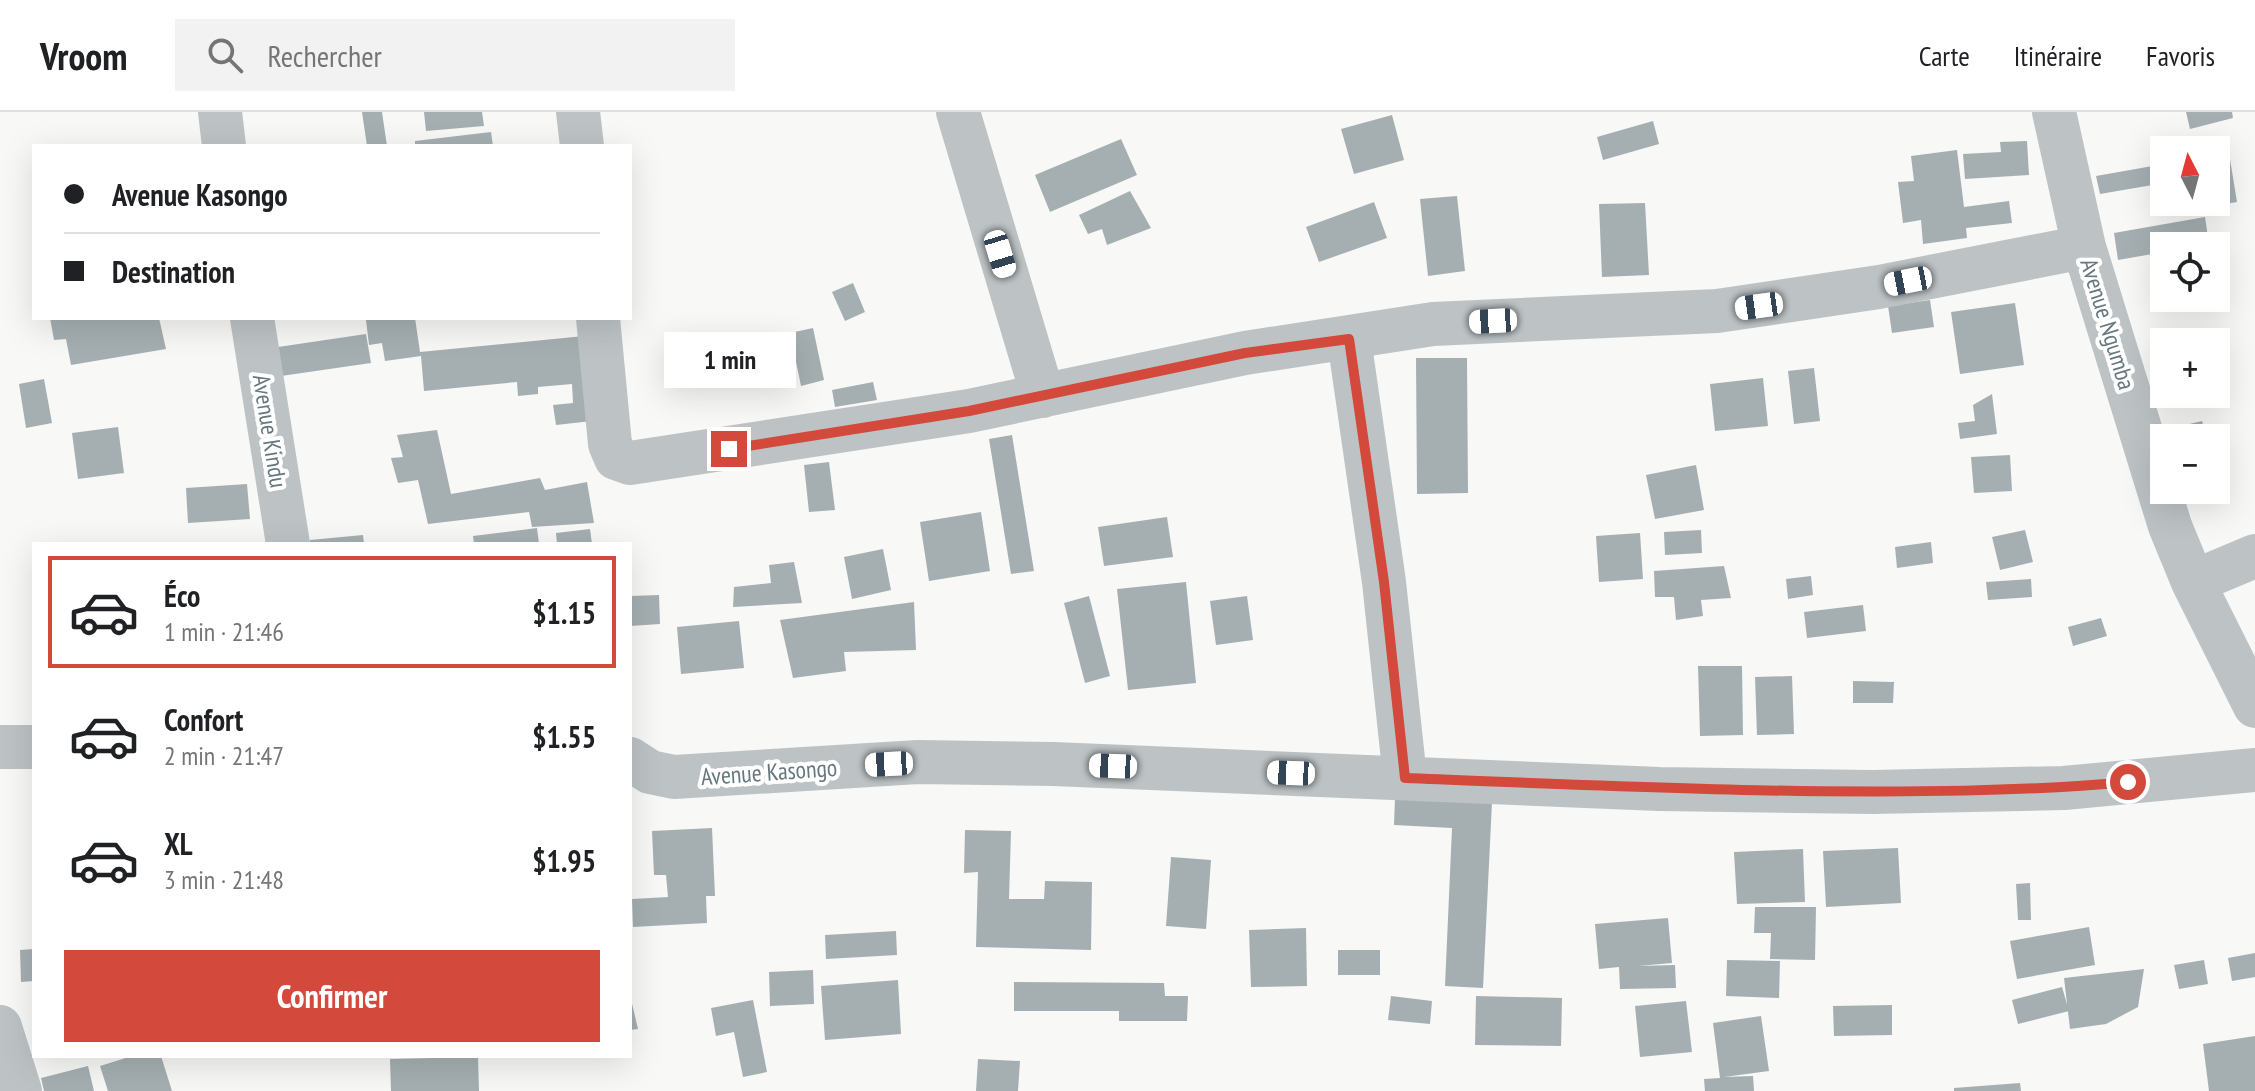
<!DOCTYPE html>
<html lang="fr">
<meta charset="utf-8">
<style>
:root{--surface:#fff;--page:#f2f2f2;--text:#202124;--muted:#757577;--line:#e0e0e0;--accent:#d3493c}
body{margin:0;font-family:"PT Sans Narrow",sans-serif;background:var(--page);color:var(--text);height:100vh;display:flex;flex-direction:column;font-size:30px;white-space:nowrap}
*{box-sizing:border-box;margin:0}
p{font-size:26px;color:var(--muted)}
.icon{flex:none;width:44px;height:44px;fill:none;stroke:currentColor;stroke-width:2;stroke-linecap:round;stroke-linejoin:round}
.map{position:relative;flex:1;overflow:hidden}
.details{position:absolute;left:32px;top:430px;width:600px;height:516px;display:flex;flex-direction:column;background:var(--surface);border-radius:0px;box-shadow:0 8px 32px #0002}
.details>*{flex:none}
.banner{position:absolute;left:32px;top:32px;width:600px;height:176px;border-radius:0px;box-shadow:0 8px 32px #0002;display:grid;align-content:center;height:176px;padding:0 32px;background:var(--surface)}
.needle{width:52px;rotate:354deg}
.tools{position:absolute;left:2150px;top:24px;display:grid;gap:16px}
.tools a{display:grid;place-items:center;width:80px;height:80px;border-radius:0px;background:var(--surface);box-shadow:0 8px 32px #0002;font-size:40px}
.end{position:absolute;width:36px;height:36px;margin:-18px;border:10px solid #d3493c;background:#fff;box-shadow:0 0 0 4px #fff}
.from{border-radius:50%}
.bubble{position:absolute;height:56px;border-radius:0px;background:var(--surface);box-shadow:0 8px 32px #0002;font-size:26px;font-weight:700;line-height:56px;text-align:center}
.car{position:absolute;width:24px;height:48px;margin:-24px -12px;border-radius:10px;box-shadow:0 0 6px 2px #0007;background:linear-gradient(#fff 24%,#345 0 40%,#fff 0 76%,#345 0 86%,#fff 0)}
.banner b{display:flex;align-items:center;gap:28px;height:76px;font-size:30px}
.banner b+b{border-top:2px solid var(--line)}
.banner i{width:20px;height:20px;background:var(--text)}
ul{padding:14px 0 0;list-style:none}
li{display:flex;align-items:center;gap:24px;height:112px;margin:0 16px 12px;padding:0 16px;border:4px solid transparent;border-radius:0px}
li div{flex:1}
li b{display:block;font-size:30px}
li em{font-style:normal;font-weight:700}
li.on{border-color:var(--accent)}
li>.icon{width:72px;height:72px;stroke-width:1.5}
.cta{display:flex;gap:16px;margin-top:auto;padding:16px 32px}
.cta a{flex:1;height:92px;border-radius:0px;background:var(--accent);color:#fff;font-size:32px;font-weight:700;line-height:92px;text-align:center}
header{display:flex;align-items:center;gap:48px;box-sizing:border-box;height:112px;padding:0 40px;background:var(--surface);border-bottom:2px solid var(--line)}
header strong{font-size:38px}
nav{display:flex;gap:44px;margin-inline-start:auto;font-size:28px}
.search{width:560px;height:72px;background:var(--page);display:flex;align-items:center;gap:20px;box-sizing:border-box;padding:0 28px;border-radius:0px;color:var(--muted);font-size:30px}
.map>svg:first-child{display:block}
</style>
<header>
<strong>Vroom</strong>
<div class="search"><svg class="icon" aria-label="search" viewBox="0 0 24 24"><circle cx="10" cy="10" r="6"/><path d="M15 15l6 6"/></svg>Rechercher</div>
<nav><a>Carte</a><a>Itinéraire</a><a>Favoris</a></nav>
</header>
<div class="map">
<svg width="2255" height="979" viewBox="0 0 2255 979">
<rect width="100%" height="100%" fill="#f8f8f6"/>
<path fill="#a5afb2" d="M362 0H382L387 34H367Z
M424 0H482L484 14 426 19Z
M2186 0H2232L2233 6 2190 17Z
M1392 3 1404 48 1354 62 1341 17Z
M1653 9 1659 32 1603 48 1597 25Z
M491 20 493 34H415V29Z
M1121 27 1137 63 1050 100 1035 63Z
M2027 29 2029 63 1965 67 1963 42 2001 40 2000 30Z
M1957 38 1964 95 2009 89 2012 111 1966 116 1967 126 1923 132 1921 108 1903 111 1898 70 1914 69 1911 44Z
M2229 41 2237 90 2169 101 2167 90H2216V44Z
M2164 52V71L2100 82 2096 64Z
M1130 79 1151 116 1107 133 1102 117 1088 122 1079 103Z
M1457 84 1465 159 1428 164 1420 87Z
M1374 90 1387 126 1319 150 1306 115Z
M1645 91 1649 163 1602 165 1599 92Z
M2205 105 2209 132 2164 134V140L2118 148 2114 121Z
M853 171 865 200 845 209 832 180Z
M1930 188 1934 215 1892 221 1888 194Z
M2015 191 2024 253 1960 262 1951 200Z
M50 206H159L166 237 71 253 66 227 54 228Z
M383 206H415L420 240 584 224 592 309 556 313 553 293 573 291 572 272 538 275V282L518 284 517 270 424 279 421 244 385 249 382 231 369 233 366 208Z
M813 216 824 268 801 274 790 221Z
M366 222 371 251 281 264 278 235Z
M1416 246H1467L1468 381 1417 382Z
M1814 256 1820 309 1794 312 1788 259Z
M1763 266 1768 314 1715 319 1710 272Z
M44 267 52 311 26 316 19 272Z
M873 270 877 288 835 295 832 278Z
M1992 282 1997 322 1960 327 1958 311 1975 309 1973 293Z
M2202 309 2207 326H2184L2181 314Z
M118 315 124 361 78 367 72 321Z
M437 318 451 382 540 366 545 378 587 370 594 411 532 415 529 400 428 412 418 368 398 371 391 346 403 345 397 323Z
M1012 323 1034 459 1011 462 989 327Z
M2010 343 2012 379 1974 381 1971 345Z
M829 350 835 398 809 400 804 353Z
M1696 353 1704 398 1655 407 1646 363Z
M247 372 250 407 188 411 186 376Z
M981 400 990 459 929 469 920 410Z
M1167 405 1173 445 1104 454 1098 415Z
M537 416 539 432H474L473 424Z
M590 417 592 432H557L556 421Z
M1701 418 1702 441 1665 443 1664 420Z
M2025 418 2033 450 2000 458 1992 425Z
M1640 421 1643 467 1599 470 1596 424Z
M363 423 364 432H310V428Z
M1931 430 1933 451 1897 456 1895 435Z
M883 437 891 478 852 487 844 445Z
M794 450 802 491 733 495 734 475 771 471 769 453Z
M1724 454 1731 486 1701 488 1703 504 1676 508 1674 485H1655L1654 459Z
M1811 464 1813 483 1788 487 1786 467Z
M2031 467 2032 485 1988 488 1986 470Z
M1186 470 1196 571 1128 578 1117 477Z
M659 483 660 512 630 514V484Z
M1089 484 1110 564 1085 571 1064 491Z
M1247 484 1253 528 1216 533 1210 489Z
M914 490 916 538 844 540 846 559 793 566 780 508Z
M1863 493 1866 519 1807 526 1804 500Z
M2101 506 2107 524 2073 534 2068 515Z
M739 509 744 556 681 562 677 515Z
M1698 554H1742L1743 623 1700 624Z
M1792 564 1794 622 1757 623 1755 565Z
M1853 569 1894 570 1893 591H1853Z
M1395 686 1492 690 1483 876 1445 874 1452 716 1394 713Z
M712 716 715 784H706L707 811 633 815 632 787 668 785 666 763H654L652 719Z
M965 718 1011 719 1009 787H1044L1045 769 1092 770 1091 838 976 835 978 760 964 761Z
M1898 736 1901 791 1826 795 1823 739Z
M1803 737 1805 790 1737 792 1734 740Z
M1171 745 1211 748 1206 817 1166 814Z
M2030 771 2031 808H2018L2016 772Z
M1755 795H1816L1815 848 1770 847 1771 821H1754Z
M1668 806 1672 851 1638 854 1675 853 1676 876 1620 877 1619 855 1599 857 1595 812Z
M2089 815 2095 853 2017 867 2010 829Z
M1306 816 1307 874 1251 875 1249 818Z
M896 819 897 843 826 847 825 823Z
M34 837V869L21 870 20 838Z
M1338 838H1380V863H1338Z
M2255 841V865L2232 869 2228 846Z
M1727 848 1780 849 1779 886 1726 884Z
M2204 848 2208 872 2179 877 2174 853Z
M2144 857 2138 895 2106 912 2070 917 2064 866Z
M813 858 814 892 770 894 769 860Z
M898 868 901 922 825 928 821 874Z
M1014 870 1164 871 1165 884H1188L1187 909H1119V899H1014Z
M2062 875 2069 899 2018 912 2012 888Z
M630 883 638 917 630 918Z
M1391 884 1432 889 1430 912 1388 908Z
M1476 884 1562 886 1561 934 1475 933Z
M753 888 767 960 743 965 734 920 716 924 711 896Z
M1686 889 1692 940 1640 945 1635 894Z
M1892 893V923L1834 924 1833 894Z
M1761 904 1769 959 1724 965 1753 964 1754 979H1705L1704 967 1720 966 1713 911Z
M2255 924V979H2209L2203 932Z
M132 944H161L172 979H108L100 954Z
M478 945 479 979H391L390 947Z
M978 947 1020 949 1018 979H976Z
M88 954 94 979H44L41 966Z
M2020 971 2021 979H1954V976Z"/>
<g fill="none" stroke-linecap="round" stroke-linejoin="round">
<path stroke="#bdc3c5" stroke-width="44" d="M220 0 224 34
M578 0 582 34
M958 0 1043 284
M2054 0 2084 135 2170 414 2193 470 2255 594
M252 206 288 432
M598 206 610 332 616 346 630 351 969 299 1245 241 1433 212 1717 199 1879 175 2084 135
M1349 227 1384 470 1405 666
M2193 470 2255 444
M0 635H34
M630 647 650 660 674 665 918 650 1053 652 1659 677 1873 680 2064 676 2255 658
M0 915 20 979"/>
</g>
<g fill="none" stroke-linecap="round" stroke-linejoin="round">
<path stroke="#d3493c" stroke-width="10" d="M729 337 969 299 1245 241 1349 227 1384 470 1405 666C1537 671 1668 677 1800 679 1909 680 2019 680 2128 670"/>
</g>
<g text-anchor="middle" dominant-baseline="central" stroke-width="8" stroke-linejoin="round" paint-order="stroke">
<g font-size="24" fill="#66787e" stroke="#fff">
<text transform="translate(2108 212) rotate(73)">Avenue Ngumba</text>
<text transform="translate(270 319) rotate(81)">Avenue Kindu</text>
<text transform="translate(769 660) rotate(-4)">Avenue Kasongo</text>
</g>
</g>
</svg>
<div class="tools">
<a><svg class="needle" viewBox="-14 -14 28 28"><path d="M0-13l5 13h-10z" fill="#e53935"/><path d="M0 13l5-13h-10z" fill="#757577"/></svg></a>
<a><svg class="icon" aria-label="locate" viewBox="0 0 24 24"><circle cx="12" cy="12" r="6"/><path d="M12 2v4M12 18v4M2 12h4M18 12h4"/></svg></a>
<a>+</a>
<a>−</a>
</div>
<i class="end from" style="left:2128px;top:670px"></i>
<i class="end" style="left:729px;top:337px"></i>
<div class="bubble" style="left:664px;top:220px;width:132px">1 min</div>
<i class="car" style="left:1000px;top:142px;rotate:163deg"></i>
<i class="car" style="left:1908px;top:169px;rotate:259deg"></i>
<i class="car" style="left:1759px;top:194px;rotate:262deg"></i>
<i class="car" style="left:1493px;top:209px;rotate:267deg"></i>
<i class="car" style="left:889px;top:652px;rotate:267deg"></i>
<i class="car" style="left:1113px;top:654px;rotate:272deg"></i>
<i class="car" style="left:1291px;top:661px;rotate:272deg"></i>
<div class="banner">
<b><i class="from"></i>Avenue Kasongo</b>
<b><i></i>Destination</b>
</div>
<section class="details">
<ul>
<li class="on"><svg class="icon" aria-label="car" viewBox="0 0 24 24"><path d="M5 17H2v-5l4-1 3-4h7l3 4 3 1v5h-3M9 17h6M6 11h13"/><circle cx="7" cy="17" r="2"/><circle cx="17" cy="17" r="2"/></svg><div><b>Éco</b><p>1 min · 21:46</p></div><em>$1.15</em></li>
<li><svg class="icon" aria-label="car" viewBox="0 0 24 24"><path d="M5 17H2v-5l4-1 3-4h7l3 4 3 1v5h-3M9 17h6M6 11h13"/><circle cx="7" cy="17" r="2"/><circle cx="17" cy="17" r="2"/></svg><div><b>Confort</b><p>2 min · 21:47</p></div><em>$1.55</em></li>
<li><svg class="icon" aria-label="car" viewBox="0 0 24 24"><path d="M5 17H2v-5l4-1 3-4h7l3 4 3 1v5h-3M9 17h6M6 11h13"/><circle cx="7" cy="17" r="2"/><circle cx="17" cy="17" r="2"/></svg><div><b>XL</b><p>3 min · 21:48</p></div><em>$1.95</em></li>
</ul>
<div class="cta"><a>Confirmer</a></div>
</section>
</div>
